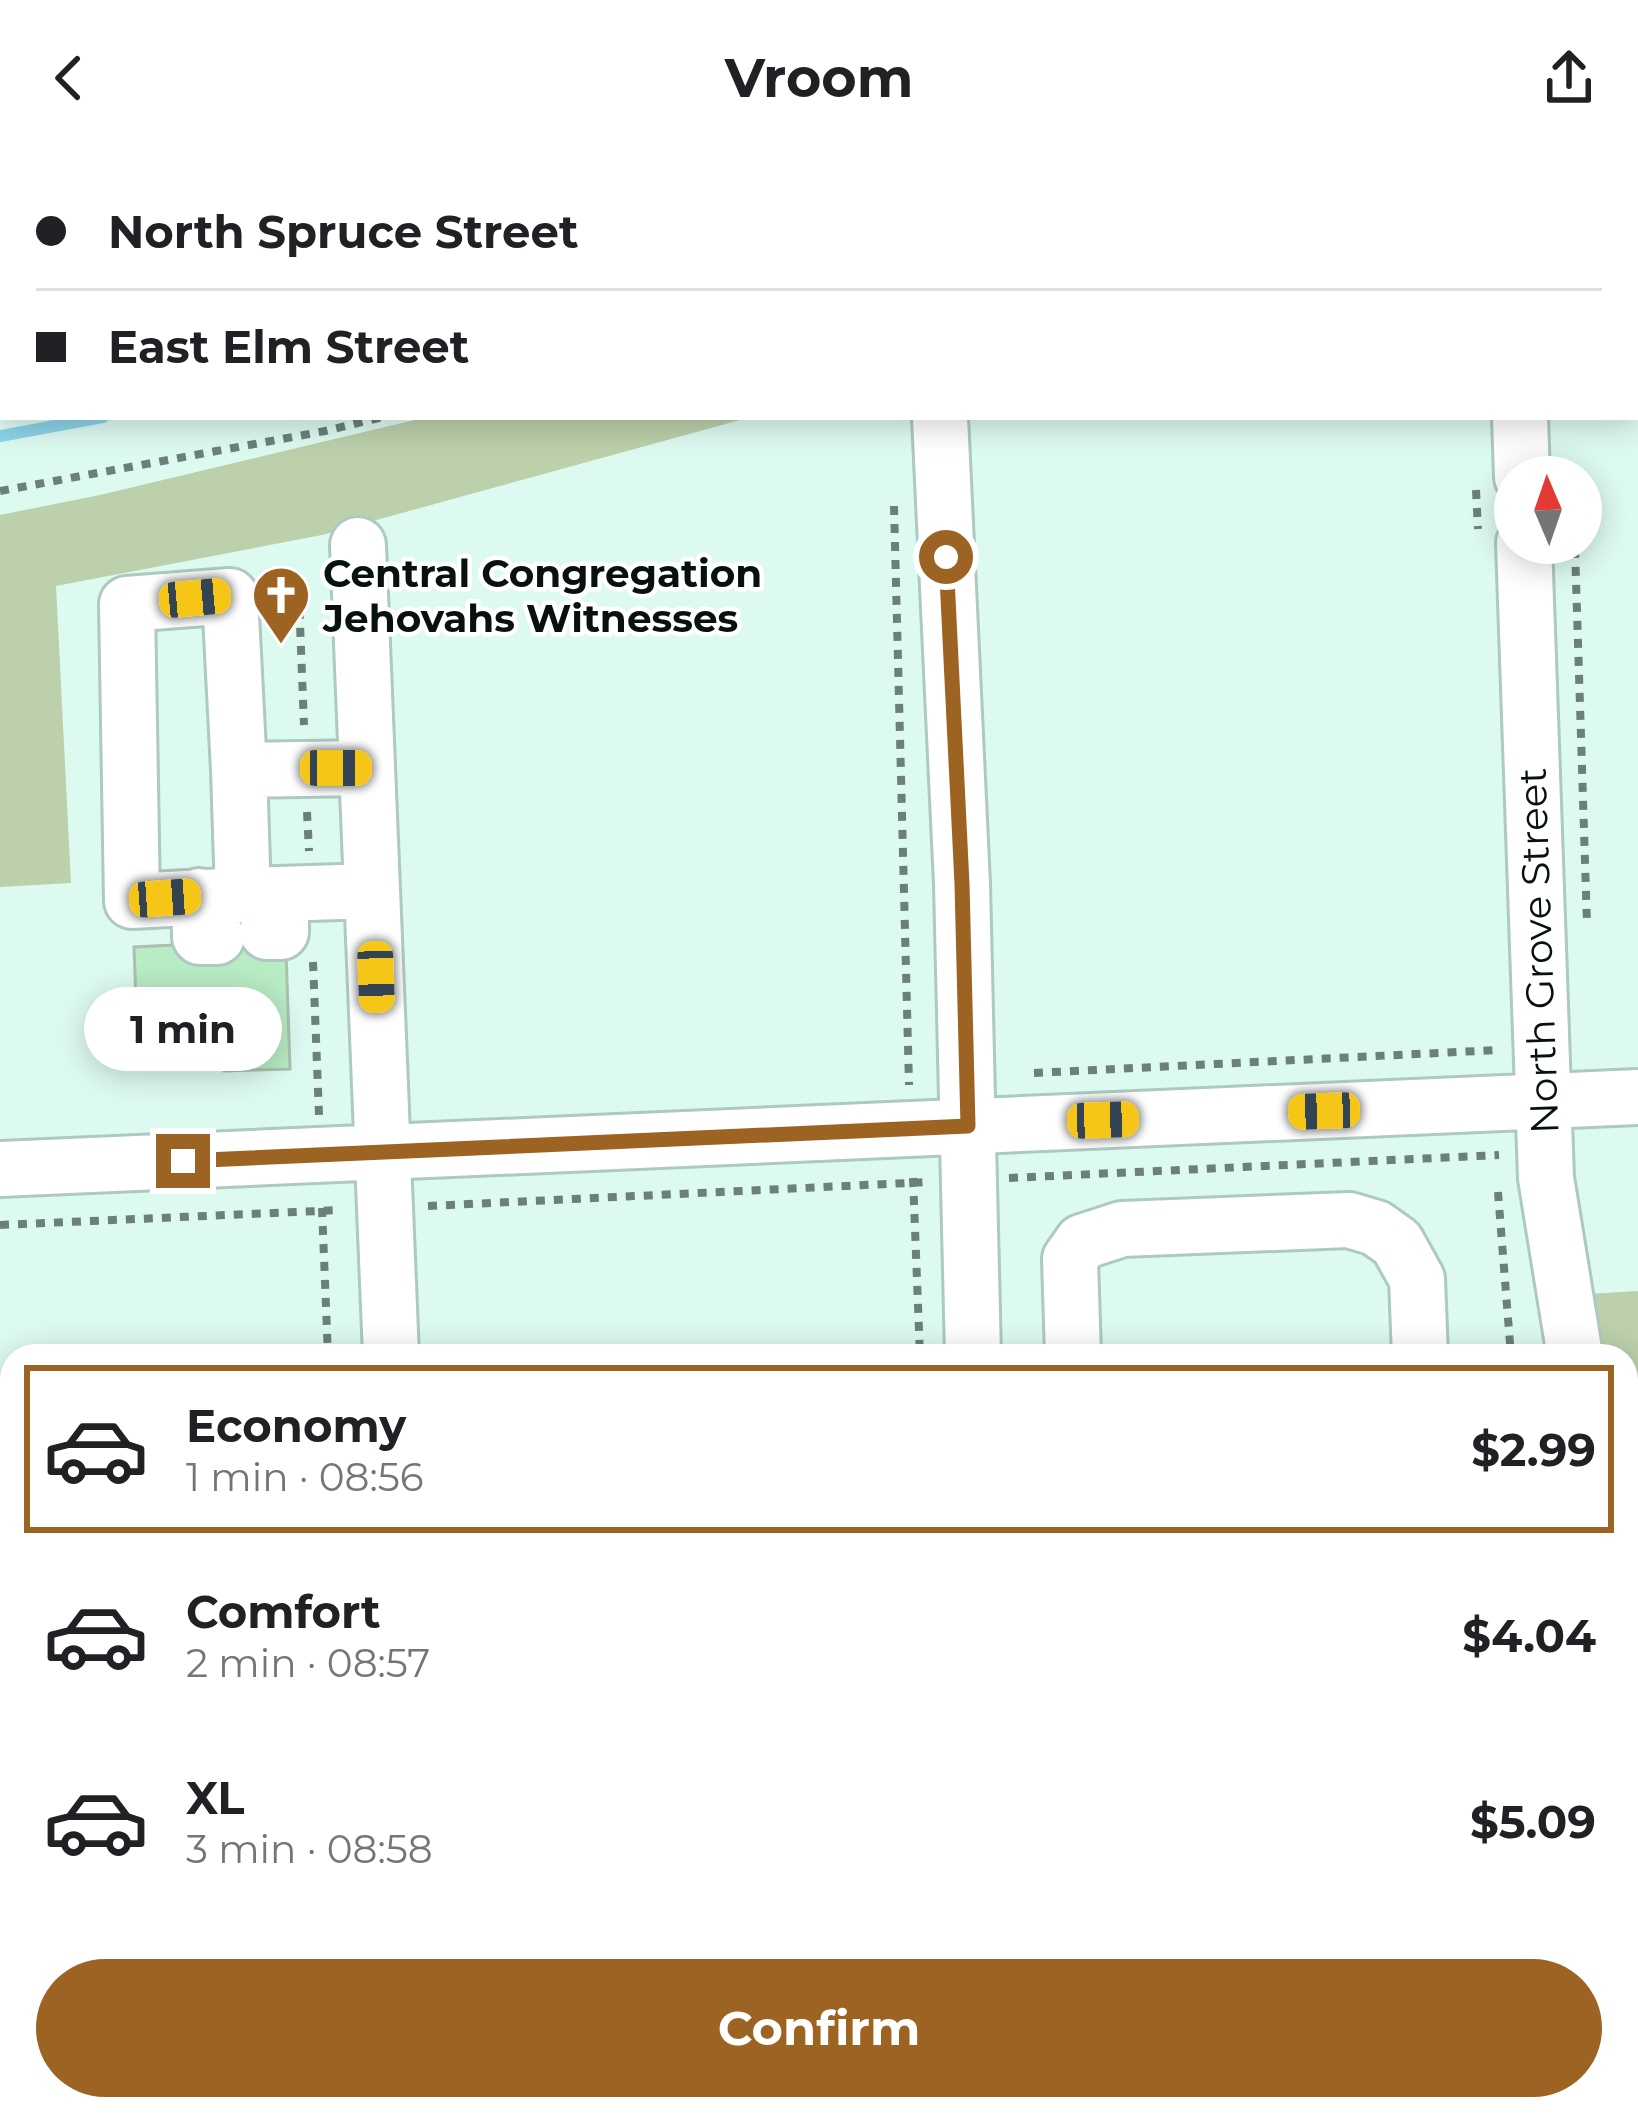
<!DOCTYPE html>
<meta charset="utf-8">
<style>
:root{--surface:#fff;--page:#f2f2f2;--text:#202124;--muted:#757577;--line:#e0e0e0;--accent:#9d6322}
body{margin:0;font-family:Montserrat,sans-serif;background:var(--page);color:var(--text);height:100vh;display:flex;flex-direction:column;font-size:45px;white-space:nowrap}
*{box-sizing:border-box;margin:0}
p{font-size:39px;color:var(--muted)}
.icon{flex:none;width:66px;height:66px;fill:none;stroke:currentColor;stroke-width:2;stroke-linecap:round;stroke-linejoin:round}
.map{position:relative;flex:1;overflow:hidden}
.details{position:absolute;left:0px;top:1188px;width:1638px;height:777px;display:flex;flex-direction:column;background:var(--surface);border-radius:36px 36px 0 0;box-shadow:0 6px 30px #0003}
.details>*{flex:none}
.guide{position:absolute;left:0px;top:0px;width:1638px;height:264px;box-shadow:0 6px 30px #0003;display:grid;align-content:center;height:264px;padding:0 36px;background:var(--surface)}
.needle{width:78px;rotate:358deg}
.buttons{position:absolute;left:1494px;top:300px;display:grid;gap:24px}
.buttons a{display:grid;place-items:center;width:108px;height:108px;border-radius:50%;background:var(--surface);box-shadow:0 6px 30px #0003;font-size:60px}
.end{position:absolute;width:54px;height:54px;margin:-27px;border:15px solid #9d6322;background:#fff;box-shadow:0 0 0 6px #fff}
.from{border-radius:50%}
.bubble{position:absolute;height:84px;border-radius:42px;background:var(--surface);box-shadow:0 6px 30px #0003;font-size:39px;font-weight:700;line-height:84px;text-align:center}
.car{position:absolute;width:36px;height:72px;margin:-36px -18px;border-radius:15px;box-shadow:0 0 9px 3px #0007;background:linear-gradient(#f5c518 24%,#345 0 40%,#f5c518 0 76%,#345 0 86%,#f5c518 0)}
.guide b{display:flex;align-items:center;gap:42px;height:114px;font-size:45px}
.guide b+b{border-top:3px solid var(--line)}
.guide i{width:30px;height:30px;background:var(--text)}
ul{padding:21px 0 0;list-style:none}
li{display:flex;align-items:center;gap:36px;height:168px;margin:0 24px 18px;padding:0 12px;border:6px solid transparent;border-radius:0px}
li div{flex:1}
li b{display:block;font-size:45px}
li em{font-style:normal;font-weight:700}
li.current{border-color:var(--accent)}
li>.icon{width:108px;height:108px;stroke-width:1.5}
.cta{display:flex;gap:24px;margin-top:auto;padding:24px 36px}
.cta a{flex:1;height:138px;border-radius:72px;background:var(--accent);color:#fff;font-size:48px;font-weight:700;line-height:138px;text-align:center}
header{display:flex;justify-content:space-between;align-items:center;height:156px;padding:0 36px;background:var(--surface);font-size:54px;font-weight:700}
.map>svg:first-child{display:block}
</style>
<header><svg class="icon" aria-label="back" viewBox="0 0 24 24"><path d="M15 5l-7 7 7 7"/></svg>Vroom<svg class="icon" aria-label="share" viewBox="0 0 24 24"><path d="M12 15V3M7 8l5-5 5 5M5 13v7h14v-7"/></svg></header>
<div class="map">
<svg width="1638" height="1964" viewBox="0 0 1638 1964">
<rect width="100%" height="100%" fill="#ddfaf1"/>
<path fill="#bcd0ac" d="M427 261H751L322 379 56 430 71 727 0 731V359L100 339Z
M1638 1135V1309L1626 1282V1200H1604L1587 1138Z"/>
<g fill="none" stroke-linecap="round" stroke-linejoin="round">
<path stroke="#8cd3e8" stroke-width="12" d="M1084 3 1095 0
M0 280 103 261"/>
</g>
<path fill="#b8ecc5" stroke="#abc1b0" stroke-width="3" d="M266 759 286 795 290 913 224 915V897L138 900 134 791 217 787V762Z
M12 1937V1953H42L43 1964H0V1938Z
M54 1953H96V1964H54Z
M96 1953H174L175 1964H96Z
M460 1953H540L541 1964H460Z
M856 1953H897L898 1964H856Z
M897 1953H944L945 1964H898Z
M1155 1953H1222V1964H1155Z
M1381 1953H1439V1964H1381Z
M1444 1953H1524L1525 1959 1445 1962Z"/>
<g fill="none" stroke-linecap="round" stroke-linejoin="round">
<g stroke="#adc9c0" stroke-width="60">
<path id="minor" d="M336 0V3
M1510 0V3
M940 261 962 728 973 1200
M1520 261 1522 321
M1524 387 1546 1022 1575 1200
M358 389 391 1200
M367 612 239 614 243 739 372 735
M239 614 230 440 127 448 132 745 243 739
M199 740 200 781H217
M267 776H281V738
M0 1013 1638 941
M1073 1200 1070 1103 1082 1086 1122 1073 1349 1064 1376 1072 1397 1087 1417 1123 1420 1200
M1626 1363 1638 1378
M1626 1440 1638 1494
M1626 1727 1638 1726
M0 1799H12
M416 1953V1964
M1005 1953 1006 1964
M1616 1953V1954"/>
</g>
<path stroke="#6c7f79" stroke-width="8" stroke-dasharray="9 9" stroke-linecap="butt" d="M1314 3 1324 0
M1476 334 1478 373
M0 335 325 275 383 261
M894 350 909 929
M1575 393 1587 768
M298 418 304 569
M307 656 309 695
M313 806 319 959
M1034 917 1498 894
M913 1022 920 1200
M1009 1022 1499 999
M1498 1036 1511 1200
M428 1050 928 1026
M322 1052 328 1200
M0 1069 341 1054
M356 1953V1964
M951 1953V1964"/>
<use href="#minor" stroke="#fff" stroke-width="54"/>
</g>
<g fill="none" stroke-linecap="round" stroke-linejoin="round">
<path stroke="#9d6322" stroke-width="15" d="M183 1005 968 970 962 728 946 401"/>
</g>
<defs>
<g id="church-pin" transform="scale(3)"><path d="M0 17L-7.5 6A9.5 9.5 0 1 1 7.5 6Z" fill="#9d6322" stroke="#fff"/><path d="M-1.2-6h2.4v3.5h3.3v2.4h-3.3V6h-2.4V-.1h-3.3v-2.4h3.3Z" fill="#fff"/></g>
</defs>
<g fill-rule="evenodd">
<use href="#church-pin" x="281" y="439"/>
</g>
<g text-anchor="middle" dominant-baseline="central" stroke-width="9" stroke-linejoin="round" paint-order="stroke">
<g font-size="39" font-weight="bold" fill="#07110e" stroke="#fff" text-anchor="start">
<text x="323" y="417">Central Congregation<tspan x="323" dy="45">Jehovahs Witnesses</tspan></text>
</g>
<g font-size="39" fill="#07110e" stroke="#fff">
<text transform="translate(1538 795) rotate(-92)">North Grove Street</text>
</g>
</g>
</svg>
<div class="buttons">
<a><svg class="needle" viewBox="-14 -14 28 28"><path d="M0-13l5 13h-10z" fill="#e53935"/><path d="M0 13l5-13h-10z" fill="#757577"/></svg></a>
</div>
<i class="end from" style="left:946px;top:401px"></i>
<i class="end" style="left:183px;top:1005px"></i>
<div class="bubble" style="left:84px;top:831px;width:198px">1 min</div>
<i class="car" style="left:195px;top:442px;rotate:85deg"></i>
<i class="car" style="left:336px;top:612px;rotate:90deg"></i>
<i class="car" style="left:165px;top:742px;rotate:86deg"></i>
<i class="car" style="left:376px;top:821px;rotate:178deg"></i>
<i class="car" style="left:1324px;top:955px;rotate:268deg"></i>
<i class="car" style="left:1103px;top:964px;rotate:88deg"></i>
<div class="guide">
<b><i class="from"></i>North Spruce Street</b>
<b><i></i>East Elm Street</b>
</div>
<section class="details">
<ul>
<li class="current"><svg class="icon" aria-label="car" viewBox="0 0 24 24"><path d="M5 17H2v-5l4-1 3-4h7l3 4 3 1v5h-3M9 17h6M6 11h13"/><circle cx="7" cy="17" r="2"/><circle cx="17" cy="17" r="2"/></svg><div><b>Economy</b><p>1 min · 08:56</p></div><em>$2.99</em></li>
<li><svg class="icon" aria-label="car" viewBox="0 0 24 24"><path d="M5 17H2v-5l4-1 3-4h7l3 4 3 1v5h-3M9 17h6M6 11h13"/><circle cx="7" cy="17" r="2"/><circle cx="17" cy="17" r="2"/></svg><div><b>Comfort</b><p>2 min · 08:57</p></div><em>$4.04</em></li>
<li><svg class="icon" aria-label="car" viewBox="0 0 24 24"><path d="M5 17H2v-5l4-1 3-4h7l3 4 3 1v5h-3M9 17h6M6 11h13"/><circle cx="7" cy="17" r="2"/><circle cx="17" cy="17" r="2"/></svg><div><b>XL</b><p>3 min · 08:58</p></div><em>$5.09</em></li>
</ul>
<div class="cta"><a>Confirm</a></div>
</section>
</div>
